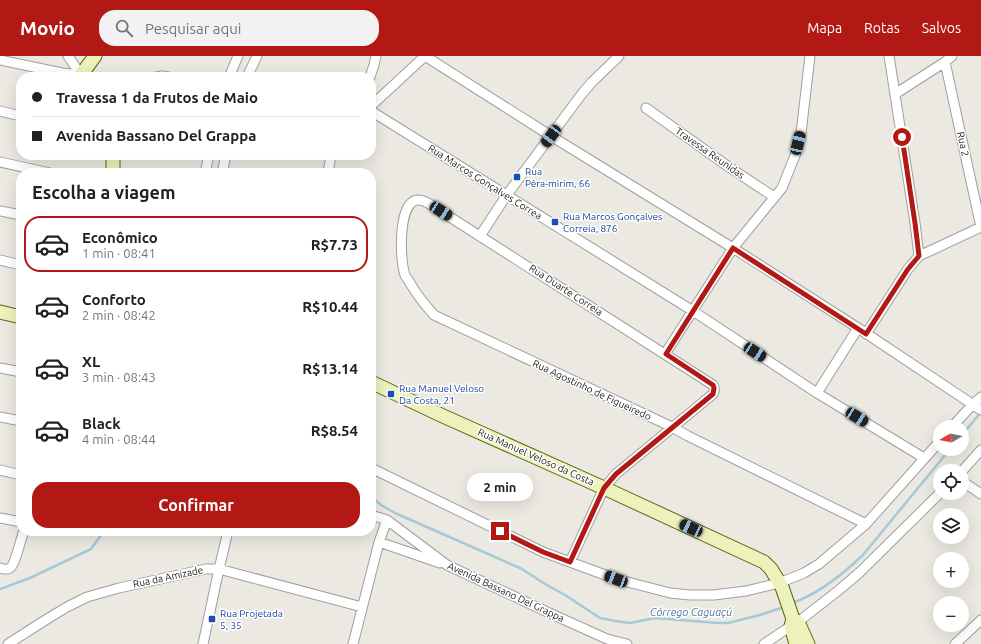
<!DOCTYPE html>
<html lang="pt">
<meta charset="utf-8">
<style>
:root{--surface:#fff;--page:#f2f2f2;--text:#202124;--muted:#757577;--line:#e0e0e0;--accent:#b21915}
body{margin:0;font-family:Ubuntu,sans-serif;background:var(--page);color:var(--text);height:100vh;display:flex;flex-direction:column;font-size:15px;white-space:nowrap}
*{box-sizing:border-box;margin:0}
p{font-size:13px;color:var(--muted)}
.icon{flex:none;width:22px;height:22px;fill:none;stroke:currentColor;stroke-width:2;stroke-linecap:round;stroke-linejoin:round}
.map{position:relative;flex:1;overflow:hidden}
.side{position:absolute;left:16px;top:112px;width:360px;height:368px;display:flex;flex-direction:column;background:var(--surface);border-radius:16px;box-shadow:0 4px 16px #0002}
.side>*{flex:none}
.top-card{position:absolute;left:16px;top:16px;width:360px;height:88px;border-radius:16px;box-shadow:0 4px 16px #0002;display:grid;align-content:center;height:88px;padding:0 16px;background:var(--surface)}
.needle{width:26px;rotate:260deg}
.controls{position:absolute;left:933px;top:364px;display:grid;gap:8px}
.controls a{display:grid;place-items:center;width:36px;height:36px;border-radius:50%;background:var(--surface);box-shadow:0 4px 16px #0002;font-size:20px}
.end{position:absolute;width:18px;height:18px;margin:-9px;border:5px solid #b21915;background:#fff;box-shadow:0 0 0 2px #fff}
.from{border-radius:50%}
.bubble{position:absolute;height:28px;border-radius:14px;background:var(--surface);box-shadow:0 4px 16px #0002;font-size:13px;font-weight:700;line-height:28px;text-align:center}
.car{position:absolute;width:12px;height:24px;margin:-12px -6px;border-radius:5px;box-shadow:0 0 3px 1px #0007;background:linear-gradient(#222 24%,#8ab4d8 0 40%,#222 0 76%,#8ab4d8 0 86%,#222 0)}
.top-card b{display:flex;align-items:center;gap:14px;height:38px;font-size:15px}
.top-card b+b{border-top:1px solid var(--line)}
.top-card i{width:10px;height:10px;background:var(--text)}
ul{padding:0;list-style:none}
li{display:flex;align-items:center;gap:12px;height:56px;margin:0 8px 6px;padding:0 8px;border:2px solid transparent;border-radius:16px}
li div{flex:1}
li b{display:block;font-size:15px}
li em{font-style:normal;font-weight:700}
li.active{border-color:var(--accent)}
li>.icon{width:36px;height:36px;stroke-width:1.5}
h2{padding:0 16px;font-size:18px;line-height:48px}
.button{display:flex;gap:8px;margin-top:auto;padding:8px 16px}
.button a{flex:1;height:46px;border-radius:16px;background:var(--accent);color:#fff;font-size:16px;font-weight:700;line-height:46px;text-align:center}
header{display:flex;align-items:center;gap:24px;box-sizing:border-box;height:56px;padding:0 20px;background:var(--accent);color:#fff}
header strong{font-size:19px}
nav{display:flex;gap:22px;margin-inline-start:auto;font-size:14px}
.search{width:280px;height:36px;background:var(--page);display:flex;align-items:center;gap:10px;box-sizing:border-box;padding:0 14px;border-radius:16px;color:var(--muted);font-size:15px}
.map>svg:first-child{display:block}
</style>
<header>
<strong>Movio</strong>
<div class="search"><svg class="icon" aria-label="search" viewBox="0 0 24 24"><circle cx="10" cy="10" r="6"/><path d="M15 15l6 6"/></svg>Pesquisar aqui</div>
<nav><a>Mapa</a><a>Rotas</a><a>Salvos</a></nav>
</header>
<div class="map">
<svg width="981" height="588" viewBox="0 0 981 588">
<rect width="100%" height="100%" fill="#ece9e2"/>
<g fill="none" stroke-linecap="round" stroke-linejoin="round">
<path stroke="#a7c9d5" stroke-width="2.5" d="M962 379 981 356
M371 440 381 449 395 457 522 513 545 528 565 539 600 562 615 565 630 567 655 562 718 567H728L760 559 784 551
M0 533 30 522 91 493 104 475
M792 547C819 538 843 518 863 499L950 393"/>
<g stroke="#9f9f9f" stroke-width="11">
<path id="street" d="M68 0 81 19
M425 0 551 80 733 192 858 272 981 354
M889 0 915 167 919 200
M0 4 62 17 81 19
M945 6 981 171
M156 21 162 20 169 21
M229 21 238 0
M247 21 257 0
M370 21 374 9 376 0
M895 38 945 6 952 0
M371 50 425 0
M646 52 726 109 774 141
M0 55 21 60
M371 55 693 255 817 337 924 402
M0 106 50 117
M205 117 209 99
M222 117 226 99
M328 117 331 99
M0 155 21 159
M480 180 506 140 581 39 592 26 619 0
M0 204 21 209
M866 278 908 213 919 200 981 171
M665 298 733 192 782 132 796 97 801 77 810 0
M0 312 21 316
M817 337 858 272
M0 361 21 365
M952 371 972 349 981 341
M371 412 543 496 616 523 670 537 690 539H714L746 535 779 527 804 517 819 508 866 468 940 385
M0 414 21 419
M962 415 981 394
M962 425 981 438
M371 459 387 464 447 509 556 560 607 583 627 588
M0 462 21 466
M379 486 440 507
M570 506 604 432 616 418 713 338C715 334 715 332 713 329L428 147C424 145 418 143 414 145 398 153 400 205 405 219 406 222 409 224 410 227 417 239 425 249 434 259L672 371 688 380 866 468
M0 512C3 513 7 514 10 512 15 509 21 482 24 475
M8 588 47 563 67 551 87 541 119 532 206 513H219L362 551
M203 588 219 513 228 475
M353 588 379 486 387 464
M764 588 791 570 798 566 839 534 859 517 940 437
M955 588 981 564"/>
</g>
<g stroke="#596510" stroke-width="15">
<path id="secondary" d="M83 21 81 19 95 0
M113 117V99
M0 256 21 261
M371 326 443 360 604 432 764 506 771 513 782 531 793 563 791 570 796 588
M793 563 798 566 808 588"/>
</g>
<use href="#street" stroke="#fff" stroke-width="9"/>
<use href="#secondary" stroke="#edf2ba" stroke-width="13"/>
</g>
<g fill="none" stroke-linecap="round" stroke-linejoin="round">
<path stroke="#b21915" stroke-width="5" d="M500 475 543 496 570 506 604 432 616 418 713 338 714 332 713 329 666 298 733 192 866 278 908 213 919 200 915 167 902 81"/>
</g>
<g fill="#1a4fb4" stroke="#fff" stroke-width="1.5">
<rect x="513" y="117" width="8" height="8" rx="2"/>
<rect x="551" y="162" width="8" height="8" rx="2"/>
<rect x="387" y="334" width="8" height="8" rx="2"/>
<rect x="208" y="559" width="8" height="8" rx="2"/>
</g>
<g text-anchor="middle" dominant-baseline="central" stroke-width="3" stroke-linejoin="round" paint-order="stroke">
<g font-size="10" fill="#1b1b1b" stroke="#fff">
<text transform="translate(963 88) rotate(78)">Rua 2</text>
<text transform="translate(710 97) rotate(35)">Travessa Reunidas</text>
<text transform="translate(485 126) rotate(32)">Rua Marcos Gonçalves Correa</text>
<text transform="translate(566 234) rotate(33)">Rua Duarte Correia</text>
<text transform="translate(592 334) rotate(25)">Rua Agostinho de Figueiredo</text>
<text transform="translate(536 401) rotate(24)">Rua Manuel Veloso da Costa</text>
<text transform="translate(168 521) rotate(-12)">Rua da Amizade</text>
<text transform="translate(506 536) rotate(25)">Avenida Bassano Del Grappa</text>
</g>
<g font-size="10" fill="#164399" stroke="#fff" text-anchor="start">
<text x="525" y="115">Rua<tspan x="525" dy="12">Pêra-mirim, 66</tspan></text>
<text x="563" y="160">Rua Marcos Gonçalves<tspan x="563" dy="12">Correia, 876</tspan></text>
<text x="399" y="332">Rua Manuel Veloso<tspan x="399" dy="12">Da Costa, 21</tspan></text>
<text x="220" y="557">Rua Projetada<tspan x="220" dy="12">5, 35</tspan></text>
</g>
<g font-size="11" font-style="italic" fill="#5377a0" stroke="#fff">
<text x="691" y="556">Córrego Caguaçú</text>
</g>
</g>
</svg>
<div class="controls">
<a><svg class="needle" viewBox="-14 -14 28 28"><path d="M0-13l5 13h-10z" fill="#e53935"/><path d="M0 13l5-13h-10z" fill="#757577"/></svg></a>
<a><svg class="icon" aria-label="locate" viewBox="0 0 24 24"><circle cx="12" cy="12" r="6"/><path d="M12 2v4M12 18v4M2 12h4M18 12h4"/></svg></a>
<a><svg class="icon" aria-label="layers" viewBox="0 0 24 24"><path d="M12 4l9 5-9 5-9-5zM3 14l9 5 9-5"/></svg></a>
<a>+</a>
<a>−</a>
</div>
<i class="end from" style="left:902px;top:81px"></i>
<i class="end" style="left:500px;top:475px"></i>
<div class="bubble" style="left:467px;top:417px;width:66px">2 min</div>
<i class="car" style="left:551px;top:80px;rotate:217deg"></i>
<i class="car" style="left:798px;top:87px;rotate:13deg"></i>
<i class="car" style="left:441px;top:155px;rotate:123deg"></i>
<i class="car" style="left:755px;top:296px;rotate:123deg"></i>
<i class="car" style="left:857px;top:361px;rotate:122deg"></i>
<i class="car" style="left:691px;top:472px;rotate:295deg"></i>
<i class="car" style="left:616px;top:523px;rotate:291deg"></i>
<div class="top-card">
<b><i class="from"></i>Travessa 1 da Frutos de Maio</b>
<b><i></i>Avenida Bassano Del Grappa</b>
</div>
<section class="side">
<h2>Escolha a viagem</h2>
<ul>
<li class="active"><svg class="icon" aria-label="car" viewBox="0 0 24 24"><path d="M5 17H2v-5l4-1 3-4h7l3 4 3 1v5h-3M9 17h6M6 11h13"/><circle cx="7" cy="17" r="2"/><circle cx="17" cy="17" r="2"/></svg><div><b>Econômico</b><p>1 min · 08:41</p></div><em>R$7.73</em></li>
<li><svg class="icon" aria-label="car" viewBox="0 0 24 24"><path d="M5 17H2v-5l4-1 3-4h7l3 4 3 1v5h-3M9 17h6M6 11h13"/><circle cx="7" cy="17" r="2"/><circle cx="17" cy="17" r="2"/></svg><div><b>Conforto</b><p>2 min · 08:42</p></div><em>R$10.44</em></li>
<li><svg class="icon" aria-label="car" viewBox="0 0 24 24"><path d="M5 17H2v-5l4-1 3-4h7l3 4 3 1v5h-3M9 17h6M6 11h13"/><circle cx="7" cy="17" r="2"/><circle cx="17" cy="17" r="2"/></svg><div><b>XL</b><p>3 min · 08:43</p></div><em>R$13.14</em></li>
<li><svg class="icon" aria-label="car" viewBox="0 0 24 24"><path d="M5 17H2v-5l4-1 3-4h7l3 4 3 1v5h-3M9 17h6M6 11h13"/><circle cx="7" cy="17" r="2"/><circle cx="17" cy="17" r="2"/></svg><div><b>Black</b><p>4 min · 08:44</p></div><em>R$8.54</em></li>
</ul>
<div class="button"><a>Confirmar</a></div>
</section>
</div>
